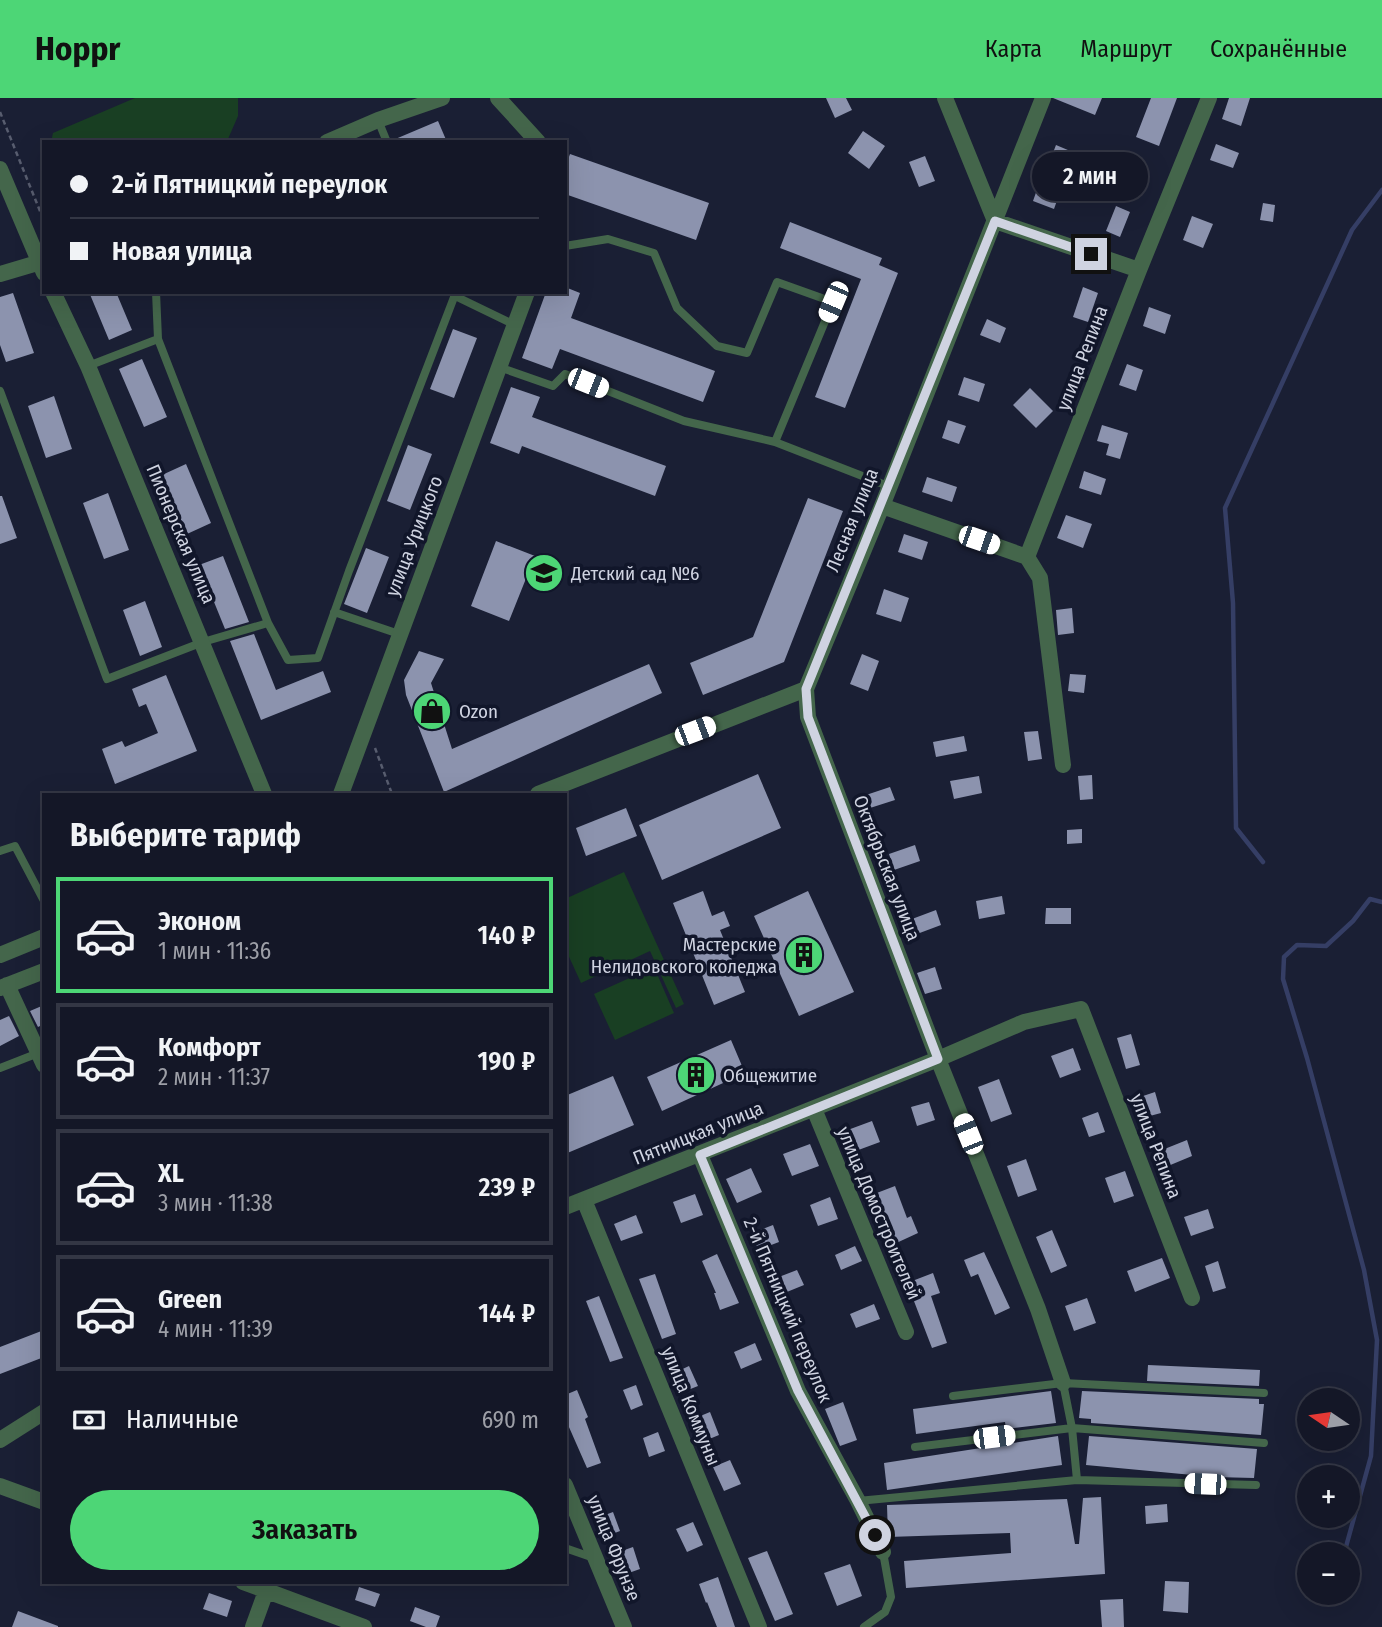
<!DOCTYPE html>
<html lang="ru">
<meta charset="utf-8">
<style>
:root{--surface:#141727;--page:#1d202f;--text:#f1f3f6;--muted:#9d9fa7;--line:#333644;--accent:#4dd676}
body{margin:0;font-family:"Fira Sans Condensed",sans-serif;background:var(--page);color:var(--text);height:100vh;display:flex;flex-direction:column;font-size:26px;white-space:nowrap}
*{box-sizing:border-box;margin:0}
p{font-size:23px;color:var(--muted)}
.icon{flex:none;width:38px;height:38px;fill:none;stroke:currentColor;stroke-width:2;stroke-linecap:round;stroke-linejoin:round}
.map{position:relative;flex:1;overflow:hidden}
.side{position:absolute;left:42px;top:695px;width:525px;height:791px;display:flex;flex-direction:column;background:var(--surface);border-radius:0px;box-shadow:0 7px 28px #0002,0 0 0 2px var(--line)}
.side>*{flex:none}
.top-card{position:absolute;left:42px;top:42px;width:525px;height:154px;border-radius:0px;box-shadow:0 7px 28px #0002,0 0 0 2px var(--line);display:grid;align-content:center;height:154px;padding:0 28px;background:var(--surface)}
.needle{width:46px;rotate:283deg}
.fabs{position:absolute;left:1297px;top:1290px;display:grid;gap:14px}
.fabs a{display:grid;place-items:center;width:63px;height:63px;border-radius:50%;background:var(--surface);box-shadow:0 7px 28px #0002,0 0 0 2px var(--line);font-size:35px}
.end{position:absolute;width:32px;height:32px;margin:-16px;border:9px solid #cfd3e1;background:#111;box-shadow:0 0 0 4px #111}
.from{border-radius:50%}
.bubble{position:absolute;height:49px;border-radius:24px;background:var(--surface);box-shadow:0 7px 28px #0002,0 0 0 2px var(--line);font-size:23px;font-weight:600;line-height:49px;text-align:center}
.car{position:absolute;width:21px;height:42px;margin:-21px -10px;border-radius:9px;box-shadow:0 0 5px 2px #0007;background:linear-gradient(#fff 24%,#345 0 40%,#fff 0 76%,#345 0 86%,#fff 0)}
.top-card b{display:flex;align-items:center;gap:24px;height:66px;font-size:26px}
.top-card b+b{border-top:2px solid var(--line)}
.top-card i{width:18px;height:18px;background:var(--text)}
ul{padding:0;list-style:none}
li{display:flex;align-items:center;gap:21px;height:116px;margin:0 14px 10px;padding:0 14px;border:4px solid var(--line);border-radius:0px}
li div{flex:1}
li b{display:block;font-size:26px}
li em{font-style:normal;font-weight:600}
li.active{border-color:var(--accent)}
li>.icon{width:63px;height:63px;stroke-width:1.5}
h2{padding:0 28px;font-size:32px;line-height:84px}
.pay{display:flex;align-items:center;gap:18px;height:77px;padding:0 28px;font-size:26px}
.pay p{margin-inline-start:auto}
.cta{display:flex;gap:14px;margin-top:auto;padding:14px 28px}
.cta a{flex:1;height:80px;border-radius:42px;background:var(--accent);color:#111;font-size:28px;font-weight:600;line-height:80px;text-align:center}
header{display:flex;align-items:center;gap:42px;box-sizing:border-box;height:98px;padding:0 35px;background:var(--accent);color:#111}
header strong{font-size:33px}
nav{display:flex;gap:38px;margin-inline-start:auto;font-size:24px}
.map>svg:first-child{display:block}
</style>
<header>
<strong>Hoppr</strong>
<nav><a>Карта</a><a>Маршрут</a><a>Сохранённые</a></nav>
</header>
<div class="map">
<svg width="1382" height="1529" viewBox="0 0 1382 1529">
<rect width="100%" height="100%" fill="#1a1f34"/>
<path fill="#193f23" d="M135 0H238V18L228 41 222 44H51L53 35Z
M624 774 684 906 676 910 650 853 581 885 565 850V801Z
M654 869 674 915 615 942 594 896Z"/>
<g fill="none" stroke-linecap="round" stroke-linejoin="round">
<path stroke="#353e65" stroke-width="4.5" d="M1263 764 1236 730 1233 505 1225 410 1352 132 1382 92
M1344 1456 1371 1358 1377 1242 1364 1172 1307 960 1283 881 1284 859 1297 847 1326 848 1353 823 1370 801 1382 804
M1334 1497V1494"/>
</g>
<path fill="#8c93ae" d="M826 0H846L852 12 835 20Z
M1053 0H1102L1095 17Z
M1151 0H1177L1159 48 1136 39Z
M1229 0H1250L1241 28 1222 21Z
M438 23 447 44H393V42Z
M863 33 885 48 869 71 848 55Z
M1216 46 1239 55 1233 70 1210 62Z
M1056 47 1075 55 1070 67 1051 60Z
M570 56 709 105 696 142 565 96V70Z
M925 58 935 83 919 89 909 64Z
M1039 86 1060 94 1054 111 1033 103Z
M1263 105 1275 107 1273 124 1260 122Z
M1116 108 1130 114 1120 139 1106 133Z
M1192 118 1213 126 1203 150 1183 142Z
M790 124 882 160 879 167 898 175 845 310 815 299 861 181 780 150Z
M565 189 580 195 571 220 715 273 703 304 560 251 552 271 522 260 546 194H565Z
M1083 189 1098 195 1088 224 1073 219Z
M89 194H116L132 232 109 242Z
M13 195 34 255 6 264 0 247V199Z
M1149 209 1171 217 1165 236 1143 228Z
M987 221 1006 230 1000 245 980 237Z
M453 231 477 240 454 300 430 291Z
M142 261 167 319 144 329 119 271Z
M1127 266 1143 272 1136 293 1119 287Z
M964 279 985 286 979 304 958 297Z
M511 289 540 299 532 319 666 368 655 398 522 348 519 356 490 345Z
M1030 290 1053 313 1036 330 1013 307Z
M54 298 72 351 46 360 28 308Z
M948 322 966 328 959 346 942 340Z
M1102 327 1128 335 1120 361 1106 357 1109 346 1097 343Z
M408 347 432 356 410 412 387 403Z
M186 366 211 425 187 436 162 377Z
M1084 373 1106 381 1101 397 1079 390Z
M927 379 957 389 952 404 922 394Z
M108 395 129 452 104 461 83 405Z
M0 398H2L17 440 0 446Z
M808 400 843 413 784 564 703 597 690 565 753 539Z
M1066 417 1092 426 1083 450 1057 440Z
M904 436 928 444 922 462 898 454Z
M496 443 535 458 509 523 471 508Z
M366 450 389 459 367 515 344 506Z
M223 458 249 524 225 531 199 467Z
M884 491 909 500 901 524 876 516Z
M145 503 162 549 140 558 123 512Z
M1072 510 1074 535 1058 537 1056 512Z
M254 536 276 592 323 573 331 594 261 622 230 543Z
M419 553 444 561 431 585 452 651 649 566 662 595 444 694 406 597 404 582Z
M862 556 879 563 868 593 850 586Z
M1070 576 1086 577 1084 595 1068 593Z
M166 577 197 653 115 686 102 651 122 643 125 649 158 635 146 606 139 609 132 591Z
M1038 633 1042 661 1028 663 1024 634Z
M964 638 967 653 936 659 933 644Z
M758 676 781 730 662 782 639 727Z
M1092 677 1093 701 1080 702 1078 678Z
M979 678 982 695 954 701 950 683Z
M890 689 895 702 870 710 866 697Z
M626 710 637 738 586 758 576 730Z
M1082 731V745L1067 746V732Z
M915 747 920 763 894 772 889 756Z
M703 793 712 818 724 813 730 828 720 832 745 894 714 907 673 805Z
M808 793 854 894 799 918 754 818Z
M1002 798 1005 816 979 821 976 803Z
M1046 810H1071V826H1045Z
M936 812 941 827 917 836 912 821Z
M935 869 942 891 925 896 917 875Z
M44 907V926L38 929 30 913Z
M9 918 19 938 0 948V922Z
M1131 936 1140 967 1126 971 1117 940Z
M731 942 745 975 662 1013 647 979Z
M1073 950 1081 972 1060 980 1051 958Z
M613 978 634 1027 565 1056V998Z
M999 981 1012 1016 991 1024 978 989Z
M1155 994 1161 1015 1146 1019 1140 999Z
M929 1004 935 1022 917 1028 911 1009Z
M1098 1014 1105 1034 1089 1039 1082 1020Z
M872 1023 880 1044 853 1054 845 1033Z
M1187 1042 1192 1058 1168 1068 1162 1052Z
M810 1046 819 1068 792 1078 783 1056Z
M1026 1061 1037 1092 1018 1099 1007 1068Z
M751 1070 762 1094 737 1105 726 1081Z
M1125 1073 1134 1098 1114 1105 1105 1080Z
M895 1088 907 1120 911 1118 918 1135 892 1147 869 1098Z
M695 1096 703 1117 681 1125 673 1104Z
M830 1099 838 1121 818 1128 810 1107Z
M1208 1111 1214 1130 1191 1138 1184 1119Z
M636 1117 643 1135 621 1143 614 1126Z
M773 1127 779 1144 758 1152 752 1135Z
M1052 1132 1067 1168 1051 1175 1036 1139Z
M855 1148 862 1163 841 1172 835 1157Z
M984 1154 1010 1210 995 1217 978 1176 971 1179 964 1162Z
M717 1156 739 1205 720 1212 714 1195H716L702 1163Z
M1162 1160 1170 1180 1135 1194 1127 1173Z
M1218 1163 1226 1190 1213 1194 1205 1168Z
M797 1172 804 1187 777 1198 771 1182Z
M933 1175 940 1195 931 1198 947 1245 932 1250 907 1185Z
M655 1176 676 1236 662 1241 639 1181Z
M599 1198 623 1260 610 1264 586 1203Z
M1087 1200 1096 1225 1074 1233 1065 1208Z
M874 1206 880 1221 856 1230 850 1216Z
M44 1232V1259L0 1276V1249Z
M755 1245 762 1262 741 1271 734 1254Z
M1148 1267 1260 1272 1259 1288 1147 1283Z
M689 1268 698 1288 683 1294 674 1275Z
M636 1287 643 1307 631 1312 623 1292Z
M577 1292 588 1319 585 1321 601 1365 587 1370 565 1320V1297Z
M1051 1293 1056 1325 1006 1331 1005 1324 916 1336 913 1311Z
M1082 1293 1259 1301V1306H1264L1261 1337 1091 1325V1321L1079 1320Z
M843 1304 857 1342 840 1348 825 1311Z
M710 1314 719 1337 702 1344 693 1321Z
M658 1334 665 1353 649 1359 643 1340Z
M1058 1338 1062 1367 887 1392 884 1365Z
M1089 1338 1257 1351 1254 1380 1214 1379 1086 1367Z
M730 1362 741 1386 724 1393 713 1369Z
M1101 1399 1105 1476 906 1490 904 1463 1011 1455 1010 1435 888 1439 887 1407 1067 1401 1075 1446H1079L1083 1400Z
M1167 1406 1168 1424 1146 1426 1145 1408Z
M613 1414 620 1433 604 1439 597 1420Z
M693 1424 703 1447 687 1454 676 1431Z
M633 1449 640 1471 623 1477 616 1455Z
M767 1453 793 1516 775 1523 748 1460Z
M850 1466 862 1498 837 1508 824 1475Z
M718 1479 735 1529H717L707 1504 706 1505 699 1486Z
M1165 1483 1189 1484 1188 1515 1163 1513Z
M359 1489 380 1496 375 1509 355 1502Z
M209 1495 232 1503 227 1519 203 1511Z
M1123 1501 1124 1529H1102L1100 1502Z
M415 1509 440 1518 436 1529H426L410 1523Z
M18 1513 58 1528V1529H12Z"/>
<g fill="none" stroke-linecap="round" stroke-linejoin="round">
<path stroke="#585d6f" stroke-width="2.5" stroke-dasharray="5 3.5" stroke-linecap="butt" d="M0 14 44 123
M375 650 392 696"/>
<path stroke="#44664b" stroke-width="8" d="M378 22 387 44
M565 148 608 141 654 155 677 210 717 248 747 255 777 184 833 204 775 344 888 388
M156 194 158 241 268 525 288 562 318 560 349 473 456 194
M455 198 515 227
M88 268 158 241
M499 269 553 288 565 276 684 323 775 344
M0 293 107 581 203 544 268 525
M334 514 399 536
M0 753 15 748 44 803
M0 970 41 954
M1063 1285 1072 1330 1077 1382
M953 1298 1063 1285 1264 1295
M915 1349 1072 1330 1264 1345
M858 1403 1077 1382 1256 1387
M565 1450 594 1460
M864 1529 885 1514 891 1499 883 1454"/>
<path stroke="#44664b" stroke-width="16" d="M498 0 538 44
M945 0 995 123 1139 172
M1043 0 882 408 806 591 808 619 938 961 1038 1211 1063 1285
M327 44 378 22 442 0
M0 71 44 175
M0 176 44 163
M53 194 88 268 264 696
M882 408 1027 459 1139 172 1209 0
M1027 459 1040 480 1063 667
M341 696 527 194
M538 696 806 591
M0 857 44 839
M7 887 44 967
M0 890 44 873
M814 1011 906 1234
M700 1057 798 1293 858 1403 883 1454
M584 1102 759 1529
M565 1109 938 961 1024 924 1081 911 1192 1200
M0 1342 44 1314
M565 1387 624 1529
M0 1388 44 1404
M243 1484 364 1529
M253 1529 269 1485"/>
</g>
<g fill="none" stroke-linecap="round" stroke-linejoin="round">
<path stroke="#cfd3e1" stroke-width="9" d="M875 1437 798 1293 700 1057 938 961 808 619 806 591 995 123 1091 156"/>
</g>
<defs>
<g id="school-disc" transform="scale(2.0125)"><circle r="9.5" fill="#4dd676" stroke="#11162a"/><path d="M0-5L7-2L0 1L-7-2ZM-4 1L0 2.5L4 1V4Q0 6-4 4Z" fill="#111"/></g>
<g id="shop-disc" transform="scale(2.0125)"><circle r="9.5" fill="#4dd676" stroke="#11162a"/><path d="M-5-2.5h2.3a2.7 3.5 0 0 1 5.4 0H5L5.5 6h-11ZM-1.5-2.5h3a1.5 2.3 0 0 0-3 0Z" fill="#111"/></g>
<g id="building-disc" transform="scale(2.0125)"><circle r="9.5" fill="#4dd676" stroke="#11162a"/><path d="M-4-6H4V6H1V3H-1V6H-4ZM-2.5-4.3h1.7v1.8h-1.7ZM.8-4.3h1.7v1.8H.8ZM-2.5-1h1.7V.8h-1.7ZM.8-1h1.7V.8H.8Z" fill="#111"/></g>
</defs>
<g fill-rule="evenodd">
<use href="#school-disc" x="544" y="475"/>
<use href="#shop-disc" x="432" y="613"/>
<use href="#building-disc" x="804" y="857"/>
<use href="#building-disc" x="696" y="977"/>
</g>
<g text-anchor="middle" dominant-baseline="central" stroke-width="7" stroke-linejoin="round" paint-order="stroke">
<g font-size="19" fill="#cfd3e1" stroke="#11162a">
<text transform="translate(1082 260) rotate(-69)">улица Репина</text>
<text transform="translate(852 422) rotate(-68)">Лесная улица</text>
<text transform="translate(181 436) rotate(67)">Пионерская улица</text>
<text transform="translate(414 438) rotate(-69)">улица Урицкого</text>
<text transform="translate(887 770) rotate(69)">Октябрьская улица</text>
<text transform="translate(698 1035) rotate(-22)">Пятницкая улица</text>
<text transform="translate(1156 1048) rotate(69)">улица Репина</text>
<text transform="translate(879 1115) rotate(67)">улица Домостроителей</text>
<text transform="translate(788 1212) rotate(67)">2-й Пятницкий переулок</text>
<text transform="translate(691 1308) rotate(68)">улица Коммуны</text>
<text transform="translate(614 1450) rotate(68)">улица Фрунзе</text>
</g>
<g font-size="19" fill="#cfd3e1" stroke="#11162a" text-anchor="start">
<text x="571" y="475">Детский сад №6</text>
<text x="459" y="613">Ozon</text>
<text x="777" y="846" text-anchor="end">Мастерские<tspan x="777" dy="22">Нелидовского коледжа</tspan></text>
<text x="723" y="977">Общежитие</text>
</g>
</g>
</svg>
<div class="fabs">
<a><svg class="needle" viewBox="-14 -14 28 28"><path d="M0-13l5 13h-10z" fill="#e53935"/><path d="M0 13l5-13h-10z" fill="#9d9fa7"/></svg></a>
<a>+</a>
<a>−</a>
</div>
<i class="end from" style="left:875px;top:1437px"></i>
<i class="end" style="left:1091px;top:156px"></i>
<div class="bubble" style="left:1032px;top:54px;width:116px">2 мин</div>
<i class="car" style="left:833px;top:204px;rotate:203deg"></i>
<i class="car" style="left:588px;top:285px;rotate:112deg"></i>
<i class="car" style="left:979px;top:442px;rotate:109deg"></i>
<i class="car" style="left:695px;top:633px;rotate:69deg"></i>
<i class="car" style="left:968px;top:1036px;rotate:338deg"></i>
<i class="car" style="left:994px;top:1339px;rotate:83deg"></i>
<i class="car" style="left:1205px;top:1386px;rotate:272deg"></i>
<div class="top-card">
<b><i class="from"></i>2-й Пятницкий переулок</b>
<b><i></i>Новая улица</b>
</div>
<section class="side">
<h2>Выберите тариф</h2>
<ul>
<li class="active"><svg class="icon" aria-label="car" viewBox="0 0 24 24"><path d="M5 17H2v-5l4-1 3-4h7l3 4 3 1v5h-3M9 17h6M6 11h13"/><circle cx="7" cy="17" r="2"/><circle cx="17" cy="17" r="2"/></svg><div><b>Эконом</b><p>1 мин · 11:36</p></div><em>140 ₽</em></li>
<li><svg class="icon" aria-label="car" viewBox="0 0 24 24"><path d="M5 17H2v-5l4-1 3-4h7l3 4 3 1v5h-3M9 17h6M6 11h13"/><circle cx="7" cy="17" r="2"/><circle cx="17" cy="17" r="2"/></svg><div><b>Комфорт</b><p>2 мин · 11:37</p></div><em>190 ₽</em></li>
<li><svg class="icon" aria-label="car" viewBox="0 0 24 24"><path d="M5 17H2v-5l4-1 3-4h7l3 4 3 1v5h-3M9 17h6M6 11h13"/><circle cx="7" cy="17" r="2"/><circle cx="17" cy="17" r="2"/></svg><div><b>XL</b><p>3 мин · 11:38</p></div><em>239 ₽</em></li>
<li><svg class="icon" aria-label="car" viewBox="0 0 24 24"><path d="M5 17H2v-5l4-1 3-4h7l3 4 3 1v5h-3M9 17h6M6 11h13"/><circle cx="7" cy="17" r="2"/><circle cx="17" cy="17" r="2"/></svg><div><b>Green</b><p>4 мин · 11:39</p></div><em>144 ₽</em></li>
</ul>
<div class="pay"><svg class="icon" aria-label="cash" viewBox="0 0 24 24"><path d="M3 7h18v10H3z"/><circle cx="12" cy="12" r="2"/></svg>Наличные<p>690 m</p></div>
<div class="cta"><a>Заказать</a></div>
</section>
</div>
